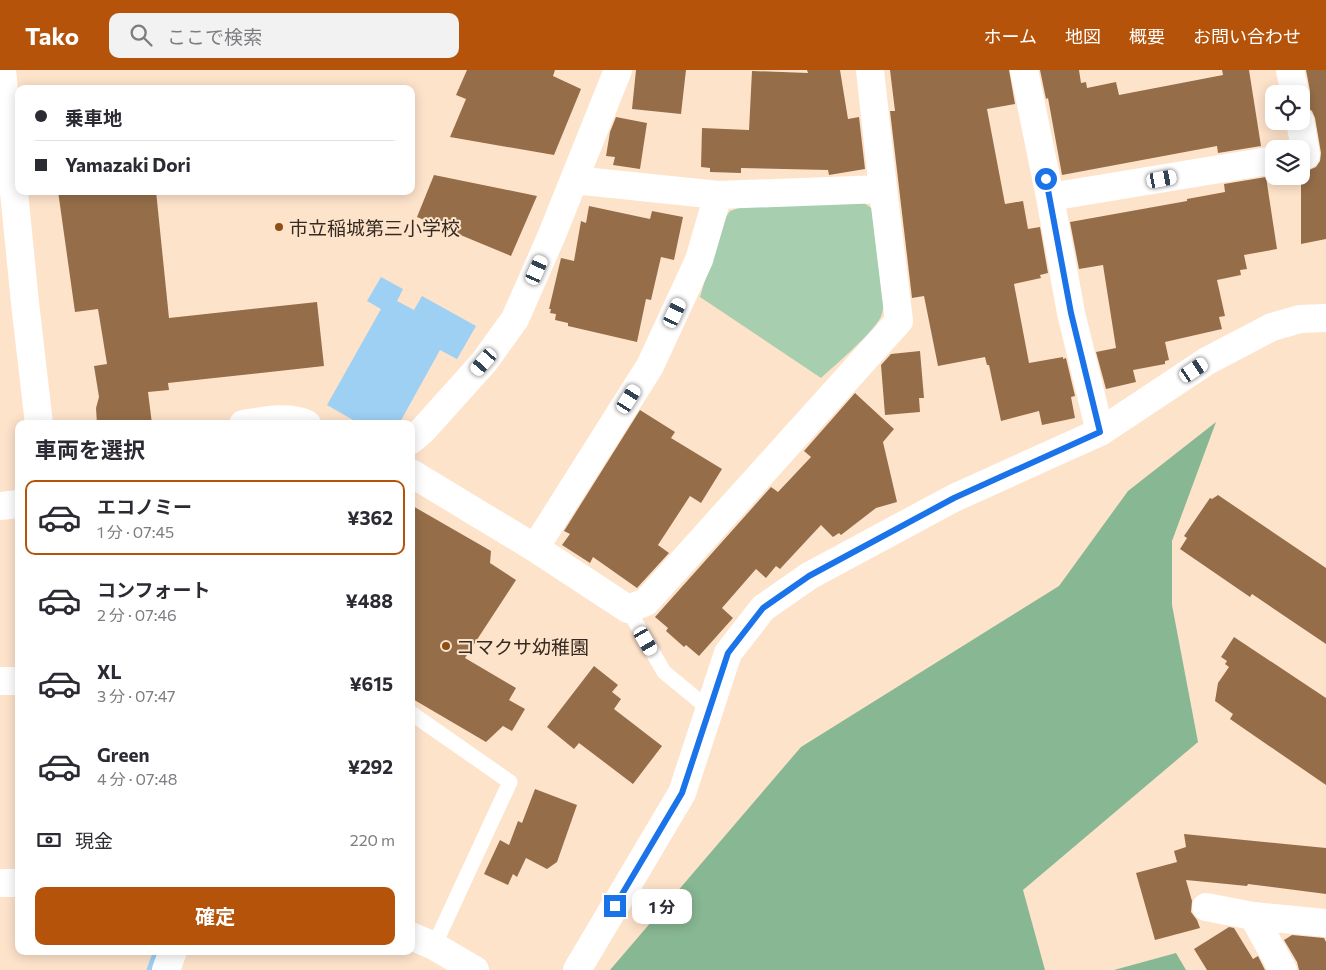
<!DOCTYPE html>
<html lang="ja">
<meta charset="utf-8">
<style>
:root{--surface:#fff;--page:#f2f2f3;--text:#2b2b33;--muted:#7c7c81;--line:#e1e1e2;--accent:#b45309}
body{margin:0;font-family:Commissioner,"Noto Sans JP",sans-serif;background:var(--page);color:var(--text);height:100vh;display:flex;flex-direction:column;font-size:19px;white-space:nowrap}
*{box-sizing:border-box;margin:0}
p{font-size:16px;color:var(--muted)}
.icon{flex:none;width:28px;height:28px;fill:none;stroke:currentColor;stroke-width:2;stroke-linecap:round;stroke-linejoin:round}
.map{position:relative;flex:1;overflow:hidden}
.side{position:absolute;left:15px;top:350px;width:400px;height:535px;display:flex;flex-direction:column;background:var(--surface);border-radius:10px;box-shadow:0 2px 12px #0003}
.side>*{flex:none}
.hud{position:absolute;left:15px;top:15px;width:400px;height:110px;border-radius:10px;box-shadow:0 2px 12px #0003;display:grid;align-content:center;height:110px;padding:0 20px;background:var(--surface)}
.controls{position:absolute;left:1265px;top:15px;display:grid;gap:10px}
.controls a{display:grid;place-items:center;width:45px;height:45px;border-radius:10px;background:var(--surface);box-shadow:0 2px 12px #0003;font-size:25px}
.end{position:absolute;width:22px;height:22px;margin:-11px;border:6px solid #1a73e8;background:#fff;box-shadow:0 0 0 2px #fff}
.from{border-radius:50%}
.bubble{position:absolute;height:35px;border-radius:10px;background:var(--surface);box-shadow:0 2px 12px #0003;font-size:16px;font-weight:700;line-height:35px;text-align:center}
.car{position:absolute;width:15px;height:30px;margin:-15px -8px;border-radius:6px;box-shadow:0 0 4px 1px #0007;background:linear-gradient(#fff 24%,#345 0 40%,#fff 0 76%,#345 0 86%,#fff 0)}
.hud b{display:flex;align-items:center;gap:18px;height:48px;font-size:19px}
.hud b+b{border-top:1px solid var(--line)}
.hud i{width:12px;height:12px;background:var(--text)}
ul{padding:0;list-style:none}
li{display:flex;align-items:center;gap:15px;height:75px;margin:0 10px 8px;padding:0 10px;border:2px solid transparent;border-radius:10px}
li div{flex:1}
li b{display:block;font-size:19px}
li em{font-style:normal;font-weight:700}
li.active{border-color:var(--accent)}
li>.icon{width:45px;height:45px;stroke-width:1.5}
h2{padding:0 20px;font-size:22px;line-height:60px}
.pay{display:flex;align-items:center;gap:12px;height:55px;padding:0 20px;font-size:19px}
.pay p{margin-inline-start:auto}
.action{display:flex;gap:10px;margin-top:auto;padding:10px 20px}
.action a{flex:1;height:58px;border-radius:10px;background:var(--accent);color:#fff;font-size:20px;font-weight:700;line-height:58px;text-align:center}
header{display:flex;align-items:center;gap:30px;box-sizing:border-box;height:70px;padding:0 25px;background:var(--accent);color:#fff}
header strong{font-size:24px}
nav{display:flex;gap:28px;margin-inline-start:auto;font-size:18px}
.search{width:350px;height:45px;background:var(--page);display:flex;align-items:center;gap:12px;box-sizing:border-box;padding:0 18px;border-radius:10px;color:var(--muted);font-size:19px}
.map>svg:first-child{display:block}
</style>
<header>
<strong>Tako</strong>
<div class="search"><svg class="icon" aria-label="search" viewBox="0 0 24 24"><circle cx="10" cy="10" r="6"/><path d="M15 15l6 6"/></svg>ここで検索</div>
<nav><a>ホーム</a><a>地図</a><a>概要</a><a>お問い合わせ</a></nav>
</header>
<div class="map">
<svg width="1326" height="900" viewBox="0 0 1326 900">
<rect width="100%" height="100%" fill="#fee3cb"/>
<path fill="#a7ceaf" d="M860 130 874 140C877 166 889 220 882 244 878 259 835 295 821 308L700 227 722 152 730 141 744 136Z"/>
<path fill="#88b793" d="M1216 352 1172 471V535L1198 672 1023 820 1045 900H610L801 677 1059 516 1128 421Z
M1176 883 1186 900H1114Z"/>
<path fill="#9ed0f4" d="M381 207 403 219 397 231 414 240 422 226 476 256 457 289 440 280 399 354H360L327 335 381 239 367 231Z"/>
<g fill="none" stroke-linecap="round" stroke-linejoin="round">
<path stroke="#9ed0f4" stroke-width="9" d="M151 900 158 881"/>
</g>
<path fill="#956e49" d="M467 0H555L553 6 581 19 554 85 450 67 466 29 456 25Z
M636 0H686L681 44 632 39Z
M807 0H840L848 49 859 47 865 99 829 105 828 100 741 98V103L710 102V98L701 97 702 58 749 60 752 1 808 3Z
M890 0H1009L1015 34 987 39 1005 134 1023 131 1028 159 1040 157 1048 203 1040 205 1041 208 1014 214 1029 293 1063 287V289L1066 288 1075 326 1071 327 1075 348 1042 355 1039 341 1001 351 989 295H987L985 287 938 296 924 226 912 228 890 41H895Z
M1040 0H1079L1081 13 1086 12 1087 18 1116 12 1119 25 1223 5 1222 0H1249L1261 76 1218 83 1217 76 1062 105 1048 28 1046 29Z
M1306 0H1326V169L1301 174V100H1309L1316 97 1320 91 1321 83 1315 48 1312 41 1305 36 1310 29V21Z
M616 47 647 53 640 99 613 95 615 87 606 86 610 62Z
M434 105 537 126 511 186 417 147Z
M1266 107 1277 179 1244 185 1247 199 1240 200 1241 205 1217 210 1225 246 1219 247 1222 259 1165 272 1169 290 1165 291V294L1133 300 1136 312 1106 319 1096 282 1116 278 1103 195 1079 199 1070 152 1187 131V129L1225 122 1224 114Z
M58 121H156L169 248 317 232 324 296 168 313 169 320 148 322 152 354H97L96 338 99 327 94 296 107 294 98 239 75 242Z
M589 136 650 149 652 141 683 147 674 190 661 187 651 230 646 229 637 272 568 256V253L555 250 556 244 550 243 551 239H549L561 188 574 191 581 151 586 153Z
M920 281 924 328H919L920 342 885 345 881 295 891 284Z
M855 323 894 359 883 372 897 432 876 438 841 465 839 463 833 467 821 455 780 499 776 496 766 508 756 499 722 538 733 548 699 586 686 575 684 577 666 561 668 558 655 547 771 417 778 422 811 387 804 381Z
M640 340 675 362 671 368 722 399 701 433 690 426 658 475 669 483 637 518 593 487 590 493 562 475 570 464 564 461Z
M1218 425 1326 498V574L1252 524 1250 527 1180 479 1187 468 1184 466 1210 428 1212 429Z
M411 435 491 481 490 493 516 510 465 588 516 618 509 630 525 639 512 661 503 656 486 672 411 628Z
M1234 567 1326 628V715L1230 649 1233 644 1215 631 1218 613 1229 597 1225 594 1227 591 1221 587Z
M594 596 618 615 612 622 621 629 614 639 662 676 633 714 579 673 574 679 547 657Z
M535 719 577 735 557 792 547 799 526 788 517 807 513 804 508 815 484 804 500 770 509 775 518 751 522 753Z
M1184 764 1326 778V824L1248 814 1247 816 1186 810 1192 831 1191 842 1197 850 1200 858 1155 870 1136 803 1177 792 1174 781 1186 777Z
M1229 857 1234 858 1253 889 1258 886 1265 900H1207L1194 879Z
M1292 865 1324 868 1326 872V900H1299L1297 892 1284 870Z"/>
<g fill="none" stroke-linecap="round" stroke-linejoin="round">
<path stroke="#fff" stroke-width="15" d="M628 539 664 602 709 639
M411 643 510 712 434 876"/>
<path stroke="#fff" stroke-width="28" d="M2 0 25 233 39 354
M1024 0 1050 127 1071 243 1100 362
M1290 0 1295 24
M1300 51 1306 85
M574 110 718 125 883 119
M1050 127 1274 90
M243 354C263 351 287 345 307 354
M411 370 423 360 484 292 515 249 551 167 618 0
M411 403 535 478 628 539 646 532 899 251 883 119 870 0
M0 436 19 434
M535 478 650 296 699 190 718 125
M0 611H19
M1206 837 1253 846
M166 900 173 881
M1283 900 1253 846 1326 853"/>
<path stroke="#fff" stroke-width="28" d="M0 813H19
M411 866 434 876 475 900
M577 900 682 723 728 583 763 538 809 506 954 428 1100 362 1207 291 1272 257 1300 249 1326 248"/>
</g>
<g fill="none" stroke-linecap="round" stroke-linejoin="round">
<path stroke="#1a73e8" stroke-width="6" d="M615 836 682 723 728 583 763 538 809 506 954 428 1100 362 1071 243 1046 109"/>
</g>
<g fill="#8d4f14" stroke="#fee3cb" stroke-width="2">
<circle cx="279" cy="157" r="5"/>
<circle cx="446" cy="576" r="5"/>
</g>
<g text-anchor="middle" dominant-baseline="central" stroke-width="4" stroke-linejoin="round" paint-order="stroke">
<g font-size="19" fill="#352b22" stroke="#fee3cb" text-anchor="start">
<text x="289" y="157">市立稲城第三小学校</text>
<text x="456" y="576">コマクサ幼稚園</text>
</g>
</g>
</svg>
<div class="controls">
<a><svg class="icon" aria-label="locate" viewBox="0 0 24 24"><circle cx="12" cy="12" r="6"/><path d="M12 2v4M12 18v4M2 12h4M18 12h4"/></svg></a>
<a><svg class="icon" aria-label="layers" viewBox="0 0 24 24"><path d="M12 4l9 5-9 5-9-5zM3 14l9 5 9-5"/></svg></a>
</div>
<i class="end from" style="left:1046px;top:109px"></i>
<i class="end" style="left:615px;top:836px"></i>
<div class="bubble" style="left:632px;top:819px;width:60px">1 分</div>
<i class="car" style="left:1162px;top:109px;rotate:80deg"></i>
<i class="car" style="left:537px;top:200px;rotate:24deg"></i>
<i class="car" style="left:675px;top:243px;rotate:25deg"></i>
<i class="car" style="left:484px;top:292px;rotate:221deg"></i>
<i class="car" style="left:1194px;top:300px;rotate:56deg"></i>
<i class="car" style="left:629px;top:329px;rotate:32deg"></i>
<i class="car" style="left:646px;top:571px;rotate:150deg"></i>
<div class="hud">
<b><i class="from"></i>乗車地</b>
<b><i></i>Yamazaki Dori</b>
</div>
<section class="side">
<h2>車両を選択</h2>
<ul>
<li class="active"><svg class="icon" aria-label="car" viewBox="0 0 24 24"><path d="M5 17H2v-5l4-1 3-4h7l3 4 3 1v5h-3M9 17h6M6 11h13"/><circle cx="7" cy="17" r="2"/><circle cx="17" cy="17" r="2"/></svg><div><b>エコノミー</b><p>1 分 · 07:45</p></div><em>¥362</em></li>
<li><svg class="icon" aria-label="car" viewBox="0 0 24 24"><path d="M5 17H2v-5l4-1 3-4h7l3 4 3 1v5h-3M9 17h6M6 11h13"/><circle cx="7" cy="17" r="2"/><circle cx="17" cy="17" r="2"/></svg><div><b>コンフォート</b><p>2 分 · 07:46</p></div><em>¥488</em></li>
<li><svg class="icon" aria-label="car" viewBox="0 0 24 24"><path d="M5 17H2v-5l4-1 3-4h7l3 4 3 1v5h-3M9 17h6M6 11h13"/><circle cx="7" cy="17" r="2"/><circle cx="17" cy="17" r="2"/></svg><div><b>XL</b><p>3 分 · 07:47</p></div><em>¥615</em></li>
<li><svg class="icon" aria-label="car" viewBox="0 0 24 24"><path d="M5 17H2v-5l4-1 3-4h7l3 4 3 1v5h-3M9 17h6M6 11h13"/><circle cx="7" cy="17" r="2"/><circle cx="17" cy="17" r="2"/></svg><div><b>Green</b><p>4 分 · 07:48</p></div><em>¥292</em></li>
</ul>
<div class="pay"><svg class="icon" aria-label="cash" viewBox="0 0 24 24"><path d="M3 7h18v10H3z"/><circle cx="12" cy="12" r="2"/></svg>現金<p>220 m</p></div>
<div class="action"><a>確定</a></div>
</section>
</div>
